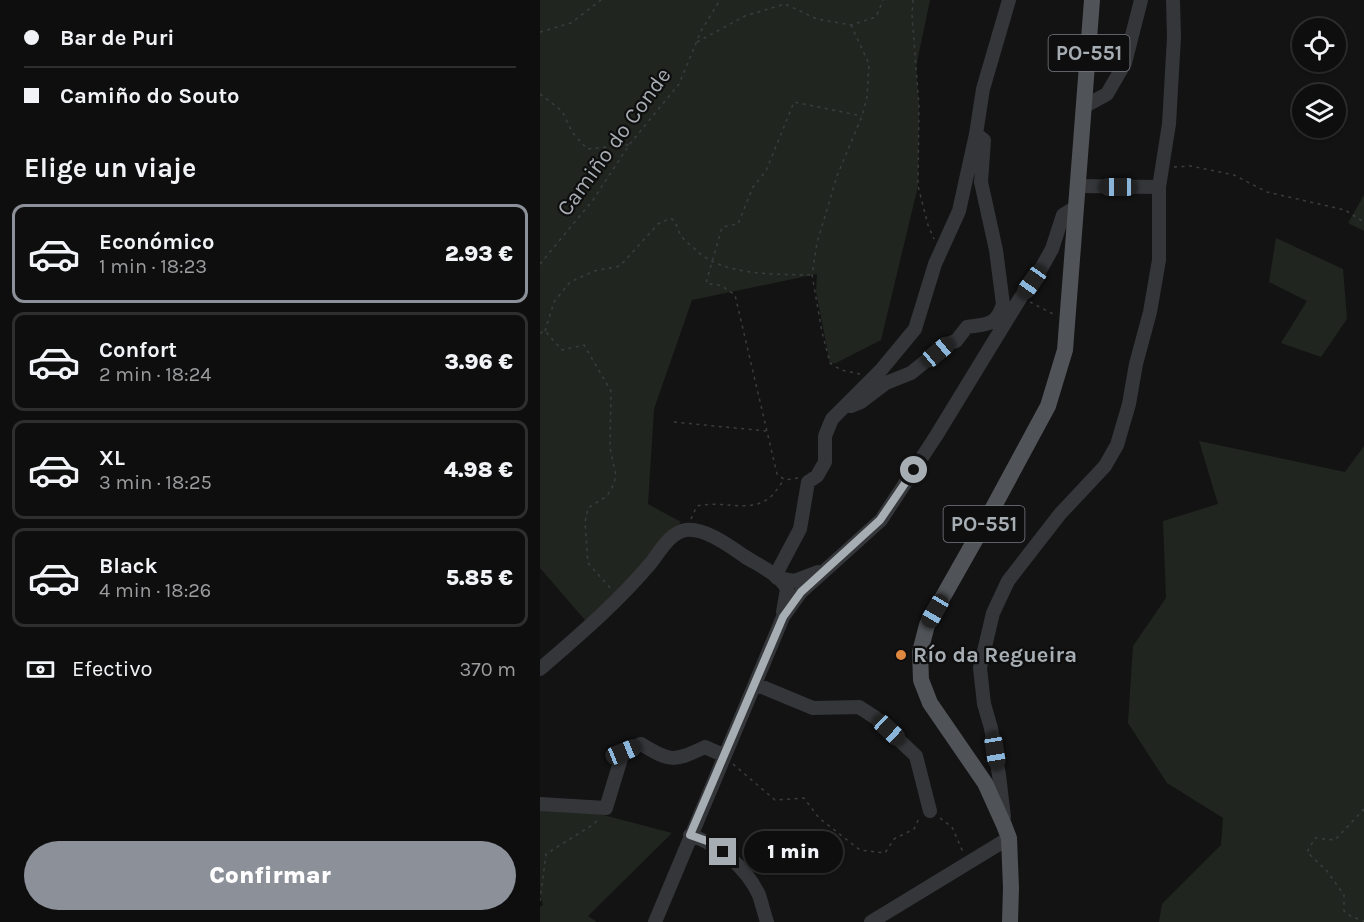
<!DOCTYPE html>
<html lang="es">
<meta charset="utf-8">
<style>
:root{--surface:#0e0e0f;--page:#1c1c1d;--text:#f1f3f6;--muted:#9b9c9e;--line:#2e2e2f;--accent:#8c9099}
body{margin:0;font-family:Karla,sans-serif;background:var(--page);color:var(--text);height:100vh;display:flex;flex-direction:column;font-size:22px;white-space:nowrap}
*{box-sizing:border-box;margin:0}
p{font-size:20px;color:var(--muted)}
.icon{flex:none;width:33px;height:33px;fill:none;stroke:currentColor;stroke-width:2;stroke-linecap:round;stroke-linejoin:round}
.map{position:relative;flex:1;overflow:hidden}
.sheet{display:flex;flex-direction:column;background:var(--surface);width:540px}
.sheet>*{flex:none}
.top-card{display:grid;align-content:center;height:132px;padding:0 24px;background:var(--surface)}
.tools{position:absolute;left:752px;top:18px;display:grid;gap:12px}
.tools a{display:grid;place-items:center;width:54px;height:54px;border-radius:50%;background:var(--surface);box-shadow:0 2px 4px #0004,0 0 0 2px var(--line);font-size:30px}
.end{position:absolute;width:27px;height:27px;margin:-14px;border:8px solid #a6adb3;background:#111;box-shadow:0 0 0 3px #111}
.from{border-radius:50%}
.bubble{position:absolute;height:42px;border-radius:21px;background:var(--surface);box-shadow:0 2px 4px #0004,0 0 0 2px var(--line);font-size:20px;font-weight:800;line-height:42px;text-align:center}
.car{position:absolute;width:18px;height:36px;margin:-18px -9px;border-radius:8px;box-shadow:0 0 4px 2px #0007;background:linear-gradient(#222 24%,#8ab4d8 0 40%,#222 0 76%,#8ab4d8 0 86%,#222 0)}
.top-card b{display:flex;align-items:center;gap:21px;height:57px;font-size:22px}
.top-card b+b{border-top:2px solid var(--line)}
.top-card i{width:15px;height:15px;background:var(--text)}
ul{padding:0;list-style:none}
li{display:flex;align-items:center;gap:18px;height:99px;margin:0 12px 9px;padding:0 12px;border:3px solid var(--line);border-radius:12px}
li div{flex:1}
li b{display:block;font-size:22px}
li em{font-style:normal;font-weight:800}
li.current{border-color:var(--accent)}
li>.icon{width:54px;height:54px;stroke-width:1.5}
h2{padding:0 24px;font-size:27px;line-height:72px}
.pay{display:flex;align-items:center;gap:15px;height:66px;padding:0 24px;font-size:22px}
.pay p{margin-inline-start:auto}
.primary-button{display:flex;gap:12px;margin-top:auto;padding:12px 24px}
.primary-button a{flex:1;height:69px;border-radius:36px;background:var(--accent);color:#fff;font-size:24px;font-weight:800;line-height:69px;text-align:center}
main{display:flex;flex:1;min-height:0}
.map>svg:first-child{display:block}
</style>
<main>
<section class="sheet">
<div class="top-card">
<b><i class="from"></i>Bar de Puri</b>
<b><i></i>Camiño do Souto</b>
</div>
<h2>Elige un viaje</h2>
<ul>
<li class="current"><svg class="icon" aria-label="car" viewBox="0 0 24 24"><path d="M5 17H2v-5l4-1 3-4h7l3 4 3 1v5h-3M9 17h6M6 11h13"/><circle cx="7" cy="17" r="2"/><circle cx="17" cy="17" r="2"/></svg><div><b>Económico</b><p>1 min · 18:23</p></div><em>2.93 €</em></li>
<li><svg class="icon" aria-label="car" viewBox="0 0 24 24"><path d="M5 17H2v-5l4-1 3-4h7l3 4 3 1v5h-3M9 17h6M6 11h13"/><circle cx="7" cy="17" r="2"/><circle cx="17" cy="17" r="2"/></svg><div><b>Confort</b><p>2 min · 18:24</p></div><em>3.96 €</em></li>
<li><svg class="icon" aria-label="car" viewBox="0 0 24 24"><path d="M5 17H2v-5l4-1 3-4h7l3 4 3 1v5h-3M9 17h6M6 11h13"/><circle cx="7" cy="17" r="2"/><circle cx="17" cy="17" r="2"/></svg><div><b>XL</b><p>3 min · 18:25</p></div><em>4.98 €</em></li>
<li><svg class="icon" aria-label="car" viewBox="0 0 24 24"><path d="M5 17H2v-5l4-1 3-4h7l3 4 3 1v5h-3M9 17h6M6 11h13"/><circle cx="7" cy="17" r="2"/><circle cx="17" cy="17" r="2"/></svg><div><b>Black</b><p>4 min · 18:26</p></div><em>5.85 €</em></li>
</ul>
<div class="pay"><svg class="icon" aria-label="cash" viewBox="0 0 24 24"><path d="M3 7h18v10H3z"/><circle cx="12" cy="12" r="2"/></svg>Efectivo<p>370 m</p></div>
<div class="primary-button"><a>Confirmar</a></div>
</section>
<div class="map">
<svg width="824" height="922" viewBox="0 0 824 922">
<rect width="100%" height="100%" fill="#131314"/>
<path fill="#20261f" d="M0 0H390L376 67 379 106 378 186 341 340 296 363H290L276 292 277 274 152 300 114 409 108 504 141 522 79 597 45 620 0 568Z
M824 195V231L808 223Z
M736 238 803 269 807 319 781 357 741 343 767 301 729 282Z
M659 441 805 472 824 446V922H619L622 904 681 845 683 818 627 783 588 723 593 646 626 598 623 521 678 504Z
M0 809 52 812 132 833 48 916 57 922H0V907L3 905 0 894Z"/>
<path fill="#454649" stroke="#2d2e30" stroke-width="1.5" d="M362 649 367 656 360 661 355 655Z"/>
<g fill="none" stroke-linecap="round" stroke-linejoin="round">
<path stroke="#3a3d40" stroke-width="1.5" stroke-dasharray="3 4.5" stroke-linecap="butt" d="M373 0 372 15 379 106 378 186 388 225 394 239
M311 25 329 64 327 97 322 116 297 176 277 243 272 275 282 332 290 363 301 370 320 374
M0 32 31 23 61 0
M157 42 205 16 245 4 277 19 311 25 336 17 343 0
M0 94 22 111 32 132 47 149 89 145
M634 167 651 166 694 175 727 192 805 210 824 222
M0 264 53 200 89 145 139 84 161 31 180 0
M490 302 515 315
M5 331 14 302 30 282 54 271 80 266 118 224 131 218C138 225 136 226 140 234 143 240 152 246 157 251 184 276 236 274 270 275
M0 333 5 331 22 350 44 345 71 391 70 448 76 476 73 486 67 496 48 508 45 522 48 563 72 590
M134 422 226 431
M258 478 245 480 237 474 195 295 182 286 166 283 182 227 198 224 213 187 226 171 254 102 322 116
M151 519 157 506C181 500 208 513 228 499 234 495 239 486 244 480
M193 764 235 800 264 798 279 818 320 850 345 853 354 839 374 829 380 816
M824 809 795 840 775 838 767 852 787 871 804 895V911L812 917 824 921
M400 818 412 827 423 852
M0 901 6 854 54 824 58 819"/>
<path stroke="#343639" stroke-width="14" d="M545 106 567 94 585 63 601 0
M436 134 444 140 441 182 456 250 463 304 468 309
M538 186 619 187
M311 406 321 402 346 383 371 373 407 344 416 341 427 327C447 324 456 326 463 304
M235 576 260 529 268 482 277 476 285 462V436L292 419 341 370 375 329 395 264 419 211 436 134 443 89 469 0
M237 578 254 581 278 572
M0 669C38 636 77 603 110 564 119 553 130 532 146 530 165 528 188 545 204 556 218 565 239 574 247 589L243 612
M215 684 273 708 319 707 336 718 376 756 390 811
M0 804 66 808 83 752 101 744C131 762 133 762 165 747L183 755
M464 817 459 775 451 728 444 704 440 668 453 613 468 581 520 514 565 466 577 445 589 404 596 364 610 312 619 260V187L629 124 634 37 633 0
M150 835C179 845 206 867 219 895 222 904 224 913 227 922
M115 922 243 617 261 592 341 520 396 436 481 297 502 267 512 249 523 215 536 207
M331 922 469 838"/>
<path stroke="#505357" stroke-width="16" d="M470 922 471 888 469 838 464 825 445 783 390 703 381 680 380 652 387 625 447 519 508 406 525 350 552 0"/>
</g>
<g fill="none" stroke-linecap="round" stroke-linejoin="round">
<path stroke="#a6adb3" stroke-width="8" d="M183 852 167 841 150 835 243 617 261 592 340 520 374 470"/>
</g>
<circle fill="#e0883f" stroke="#0e0e0f" stroke-width="2" cx="361" cy="655" r="6"/>
<g text-anchor="middle" dominant-baseline="central" stroke-width="4.5" stroke-linejoin="round" paint-order="stroke">
<g fill="#0e0e0f" stroke="#787d82" stroke-width="1.5">
<rect x="508.5" y="35" width="81" height="36" rx="4.5"/>
<rect x="403.5" y="506" width="81" height="36" rx="4.5"/>
</g>
<g font-size="21" font-weight="bold" fill="#a6adb3">
<text x="549" y="53">PO-551</text>
<text x="444" y="524">PO-551</text>
</g>
<g font-size="22" fill="#a6adb3" stroke="#0e0e0f">
<text transform="translate(74 142) rotate(-54)">Camiño do Conde</text>
</g>
<g font-size="22" font-weight="bold" fill="#a6adb3" stroke="#0e0e0f" text-anchor="start">
<text x="373" y="655">Río da Regueira</text>
</g>
</g>
</svg>
<div class="tools">
<a><svg class="icon" aria-label="locate" viewBox="0 0 24 24"><circle cx="12" cy="12" r="6"/><path d="M12 2v4M12 18v4M2 12h4M18 12h4"/></svg></a>
<a><svg class="icon" aria-label="layers" viewBox="0 0 24 24"><path d="M12 4l9 5-9 5-9-5zM3 14l9 5 9-5"/></svg></a>
</div>
<i class="end from" style="left:374px;top:470px"></i>
<i class="end" style="left:183px;top:852px"></i>
<div class="bubble" style="left:204px;top:831px;width:99px">1 min</div>
<i class="car" style="left:578px;top:187px;rotate:270deg"></i>
<i class="car" style="left:492px;top:282px;rotate:215deg"></i>
<i class="car" style="left:398px;top:352px;rotate:50deg"></i>
<i class="car" style="left:395px;top:611px;rotate:210deg"></i>
<i class="car" style="left:349px;top:730px;rotate:133deg"></i>
<i class="car" style="left:455px;top:751px;rotate:171deg"></i>
<i class="car" style="left:83px;top:752px;rotate:68deg"></i>
</div>
</main>
